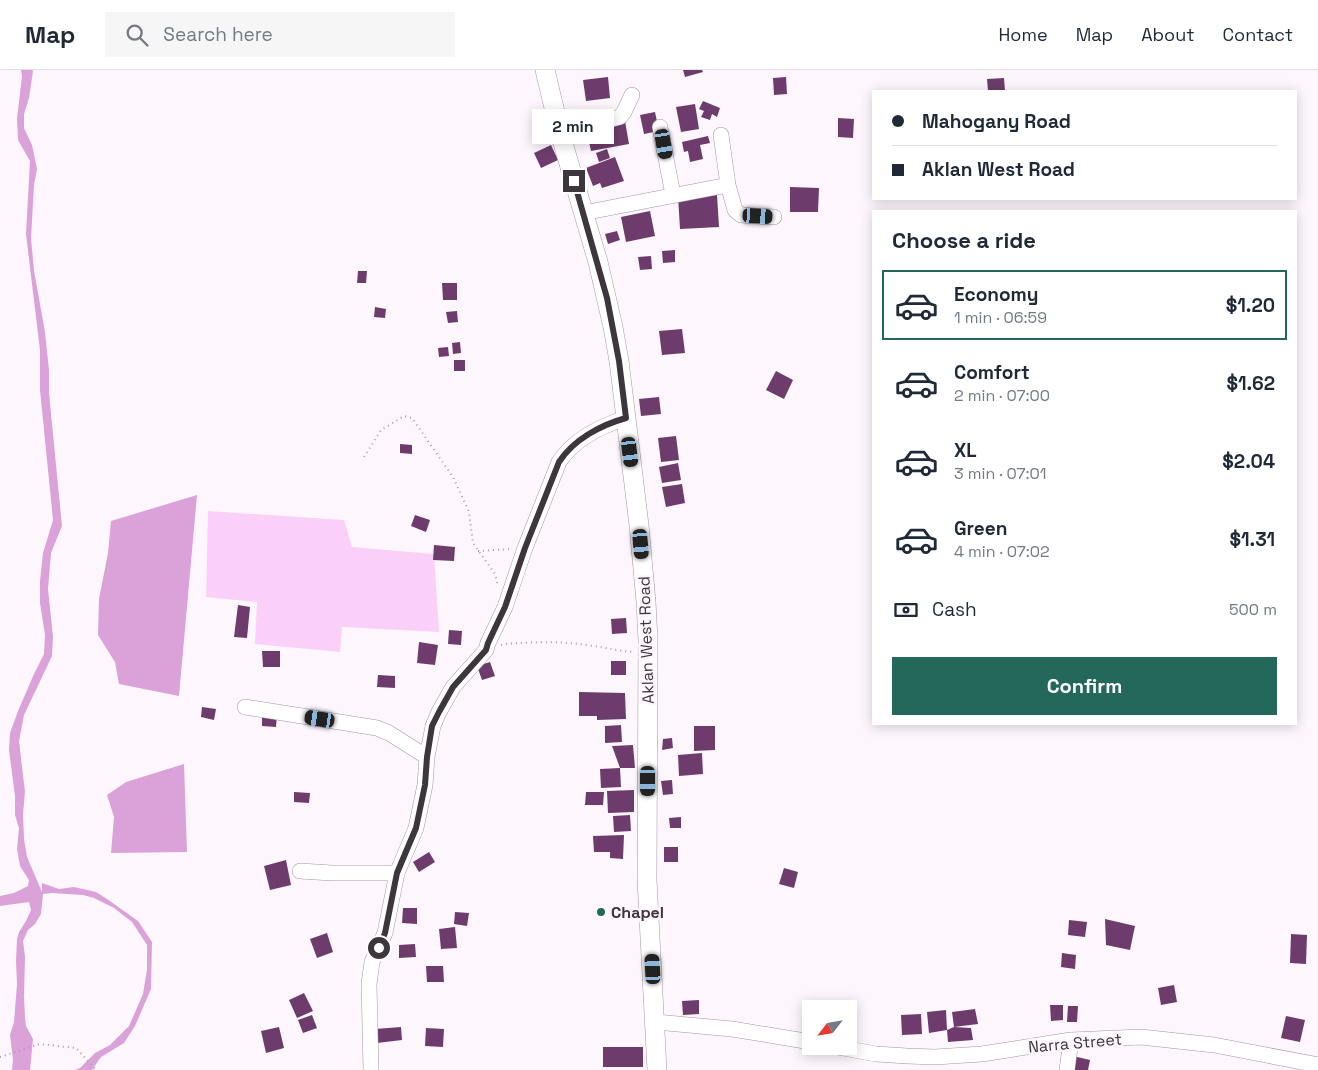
<!DOCTYPE html>
<meta charset="utf-8">
<style>
:root{--surface:#fff;--page:#f6f6f7;--text:#1f2937;--muted:#747a83;--line:#e0e1e3;--accent:#23685b}
body{margin:0;font-family:"Space Grotesk",sans-serif;background:var(--page);color:var(--text);height:100vh;display:flex;flex-direction:column;font-size:19px;white-space:nowrap}
*{box-sizing:border-box;margin:0}
p{font-size:16px;color:var(--muted)}
.icon{flex:none;width:28px;height:28px;fill:none;stroke:currentColor;stroke-width:2;stroke-linecap:round;stroke-linejoin:round}
.map{position:relative;flex:1;overflow:hidden}
.sheet{position:absolute;left:872px;top:140px;width:425px;height:515px;display:flex;flex-direction:column;background:var(--surface);border-radius:0px;box-shadow:0 2px 12px #0003}
.sheet>*{flex:none}
.top-card{position:absolute;left:872px;top:20px;width:425px;height:110px;border-radius:0px;box-shadow:0 2px 12px #0003;display:grid;align-content:center;height:110px;padding:0 20px;background:var(--surface)}
.needle{width:32px;rotate:239deg}
.fabs{position:absolute;left:802px;top:930px;display:grid;gap:10px}
.fabs a{display:grid;place-items:center;width:55px;height:55px;border-radius:0px;background:var(--surface);box-shadow:0 2px 12px #0003;font-size:25px}
.end{position:absolute;width:22px;height:22px;margin:-11px;border:6px solid #3e363d;background:#fff;box-shadow:0 0 0 2px #fff}
.from{border-radius:50%}
.bubble{position:absolute;height:35px;border-radius:0px;background:var(--surface);box-shadow:0 2px 12px #0003;font-size:16px;font-weight:700;line-height:35px;text-align:center}
.car{position:absolute;width:15px;height:30px;margin:-15px -8px;border-radius:6px;box-shadow:0 0 4px 1px #0007;background:linear-gradient(#222 24%,#8ab4d8 0 40%,#222 0 76%,#8ab4d8 0 86%,#222 0)}
.top-card b{display:flex;align-items:center;gap:18px;height:48px;font-size:19px}
.top-card b+b{border-top:1px solid var(--line)}
.top-card i{width:12px;height:12px;background:var(--text)}
ul{padding:0;list-style:none}
li{display:flex;align-items:center;gap:15px;height:70px;margin:0 10px 8px;padding:0 10px;border:2px solid transparent;border-radius:0px}
li div{flex:1}
li b{display:block;font-size:19px}
li em{font-style:normal;font-weight:700}
li.on{border-color:var(--accent)}
li>.icon{width:45px;height:45px;stroke-width:1.5}
h2{padding:0 20px;font-size:22px;line-height:60px}
.pay{display:flex;align-items:center;gap:12px;height:55px;padding:0 20px;font-size:19px}
.pay p{margin-inline-start:auto}
.cta{display:flex;gap:10px;margin-top:auto;padding:10px 20px}
.cta a{flex:1;height:58px;border-radius:0px;background:var(--accent);color:#fff;font-size:20px;font-weight:700;line-height:58px;text-align:center}
header{display:flex;align-items:center;gap:30px;box-sizing:border-box;height:70px;padding:0 25px;background:var(--surface);border-bottom:1px solid var(--line)}
header strong{font-size:24px}
nav{display:flex;gap:28px;margin-inline-start:auto;font-size:18px}
.search{width:350px;height:45px;background:var(--page);display:flex;align-items:center;gap:12px;box-sizing:border-box;padding:0 18px;border-radius:0px;color:var(--muted);font-size:19px}
.map>svg:first-child{display:block}
</style>
<header>
<strong>Map</strong>
<div class="search"><svg class="icon" aria-label="search" viewBox="0 0 24 24"><circle cx="10" cy="10" r="6"/><path d="M15 15l6 6"/></svg>Search here</div>
<nav><a>Home</a><a>Map</a><a>About</a><a>Contact</a></nav>
</header>
<div class="map">
<svg width="1318" height="1000" viewBox="0 0 1318 1000">
<rect width="100%" height="100%" fill="#fef6fd"/>
<path fill="#facff8" d="M208 441 344 450 352 477 434 484 439 562 342 557 340 582 255 574 257 532 206 527Z"/>
<path fill="#daa2d8" d="M21 0H32L33 1 29 28 24 44V58L32 75 37 99 34 115 31 168 34 201 45 262 49 300V323L62 456 51 483 48 519 53 567 52 586 24 645 19 671 25 722 23 744 24 769 27 787 42 822V813L59 819 74 817 96 822 107 829 138 851 152 872 151 919 135 956 124 973 101 987 92 1000H75L80 998 95 983 110 975 129 956 143 924 147 900V875L132 852 114 838 94 828 83 825 52 823 43 824 41 844 35 854 28 860 23 871 25 887 24 926 25 948 26 956 33 969 30 1000H12L13 990 10 965 14 952 17 914 16 891 17 869 19 862 26 851 31 840 29 832 0 836V826L14 823 28 816 29 810 20 796 17 779 19 758 15 745V726L9 680 10 663 18 641 34 604 44 584 45 565 40 533V511L43 483 53 450 40 320V280L26 164 30 91 18 70 17 49 22 6Z
M197 425 179 626 119 614 115 592 98 565 99 529 108 483 111 451Z
M184 694 187 782 111 783 114 747 107 725 126 712Z"/>
<path fill="#6d3c6c" d="M683 0H702L703 2 685 7Z
M608 7 610 28 586 31 583 10Z
M786 7 787 24 774 25 773 8Z
M1004 8 1005 21H988L987 9Z
M703 31 720 38 717 47 712 44 710 50 701 47 704 41 699 39Z
M695 34 699 59 681 62 676 37Z
M655 42 659 61 644 64 640 45Z
M838 48 854 49 853 68 838 67Z
M625 51 629 74 591 81 586 58Z
M708 66 710 73 700 75 703 89 690 92 688 81 684 82 682 72Z
M551 75 558 90 541 98 534 83Z
M607 79 610 88 599 92 596 83Z
M615 87 624 111 602 118 600 113 593 116 586 98Z
M790 117 819 118 818 142H790Z
M717 125 719 157 680 159 678 126Z
M650 141 655 166 626 172 621 147Z
M617 161 620 170 608 174 605 164Z
M675 180V192L663 193 662 181Z
M651 186 652 199 640 200 638 187Z
M358 201H367L366 213H357Z
M442 213H457V230H443Z
M375 237 386 239 385 248 374 247Z
M457 241 458 252 448 253 446 242Z
M682 259 685 283 662 285 659 261Z
M460 272 461 283 453 284 452 273Z
M448 277 449 286 439 287 438 278Z
M454 290H465V301H454Z
M776 301 793 310 784 329 766 320Z
M659 327 661 344 641 346 639 329Z
M676 366 679 390 661 392 658 368Z
M400 374 412 375V384L400 383Z
M678 393 681 410 662 413 659 397Z
M682 414 685 433 666 437 662 417Z
M415 445 430 450 426 462 411 456Z
M434 475 455 477 454 491 433 490Z
M238 535 250 537 247 568 234 567Z
M626 548 627 563 612 564 611 549Z
M449 560 462 561 461 575 448 574Z
M419 572 438 575 435 595 417 593Z
M262 581H280V597H263Z
M611 591H626V605H611Z
M490 592 495 606 482 610 477 596Z
M378 605 395 606V618L377 617Z
M579 622 625 623 626 649 597 650V646H579Z
M202 637 216 639 214 650 201 647Z
M262 643 277 644 276 657 262 656Z
M621 655 622 672 605 673V656Z
M694 656H715V680L694 681Z
M672 668 673 678 662 680 663 669Z
M633 675 635 698H620L621 717 601 718 600 699 620 698 612 676Z
M702 683 703 704 679 706 678 685Z
M672 710 673 724 663 725 661 711Z
M634 720V742L608 743 607 721Z
M294 722 310 723 309 733 294 732Z
M586 722H604L603 735H585Z
M630 745 631 761 614 762 613 746Z
M681 747V758H670L669 748Z
M624 765 623 789 610 788V782H594L593 766Z
M664 777H678V792H664Z
M429 782 435 792 419 802 413 792Z
M286 790 291 815 270 820 264 796Z
M784 798 798 802 794 818 779 814Z
M403 838H417V854L402 853Z
M455 842 469 843 467 856 454 854Z
M1105 849 1135 856 1130 880 1106 875Z
M1069 850 1087 852 1085 867 1068 865Z
M455 857 457 878 441 879 439 859Z
M327 863 333 882 317 888 310 869Z
M1291 864 1307 865 1306 894 1290 893Z
M415 874 416 887 399 888V875Z
M1062 883 1076 885 1075 899 1061 897Z
M426 896H443L444 912H427Z
M1174 915 1177 932 1161 935 1158 918Z
M304 923 313 941 297 948 289 930Z
M699 930V944L683 945 682 931Z
M1050 935H1063V950L1051 951Z
M1068 936H1078L1077 952H1067Z
M975 939 978 954 954 957 971 958 973 970 948 972 947 960 954 957 952 942Z
M946 940 947 960 929 963 927 942Z
M921 944 922 964 902 965 901 945Z
M312 945 317 958 303 963 298 950Z
M1286 946 1305 950 1300 972 1281 968Z
M279 957 284 978 266 983 261 961Z
M401 957 402 970 377 973 375 959Z
M426 958 444 959 443 977 425 976Z
M603 977H643V997H603Z
M1073 986 1090 990 1088 1000H1070Z"/>
<g fill="none" stroke-linecap="round" stroke-linejoin="round">
<g stroke="#a693a5" stroke-width="16">
<path id="minor" d="M660 57 673 125
M560 63 620 47 624 42 632 25
M721 65 728 115
M583 143 728 115 735 140 741 145 774 147
M245 637 377 658 389 663 427 687
M300 801 332 803H397
M656 952 732 959 811 972
M832 976 876 984 907 986 935 987 982 984 1071 970 1141 967 1214 975 1318 995
M371 1000 369 914 372 892 385 863 397 803 416 758 425 715 427 687 433 656 439 642 453 617 486 580 488 573 505 537 525 478 559 392C574 369 601 356 626 348
M1067 1000 1071 970"/>
</g>
<g stroke="#a693a5" stroke-width="20">
<path id="major" d="M545 0 560 63 598 192 613 257 619 291 639 455 646 532 648 570 647 810 657 1000"/>
</g>
<path stroke="#a59da4" stroke-width="2" stroke-dasharray="1 4" stroke-linecap="butt" d="M364 387 381 360 404 346 412 348 453 407 469 442 473 473 495 504 498 516
M478 481 511 479
M501 575 505 574C533 572 560 571 587 575 603 577 617 581 633 582
M0 987 40 974 76 978 96 1000"/>
<use href="#minor" stroke="#fff" stroke-width="15"/>
<use href="#major" stroke="#fff" stroke-width="19"/>
</g>
<g fill="none" stroke-linecap="round" stroke-linejoin="round">
<path stroke="#3e363d" stroke-width="6" d="M379 878 385 863 397 803 416 758 425 715 427 687 432 656 439 642 453 617 486 580 488 573 505 537 525 478 559 392C574 369 601 355 626 348L619 291 607 228 574 111"/>
</g>
<circle fill="#23685b" stroke="#fef6fd" stroke-width="2" cx="601" cy="842" r="5"/>
<g text-anchor="middle" dominant-baseline="central" stroke-width="5" stroke-linejoin="round" paint-order="stroke">
<g font-size="16" fill="#3e363d" stroke="#fef6fd">
<text transform="translate(646 570) rotate(-92)">Aklan West Road</text>
<text transform="translate(1075 973) rotate(-5)">Narra Street</text>
</g>
<g font-size="16" font-weight="bold" fill="#3e363d" stroke="#fef6fd" text-anchor="start">
<text x="611" y="842">Chapel</text>
</g>
</g>
</svg>
<div class="fabs">
<a><svg class="needle" viewBox="-14 -14 28 28"><path d="M0-13l5 13h-10z" fill="#e53935"/><path d="M0 13l5-13h-10z" fill="#747a83"/></svg></a>
</div>
<i class="end from" style="left:379px;top:878px"></i>
<i class="end" style="left:574px;top:111px"></i>
<div class="bubble" style="left:532px;top:39px;width:82px">2 min</div>
<i class="car" style="left:664px;top:74px;rotate:170deg"></i>
<i class="car" style="left:758px;top:146px;rotate:93deg"></i>
<i class="car" style="left:630px;top:382px;rotate:173deg"></i>
<i class="car" style="left:641px;top:474px;rotate:175deg"></i>
<i class="car" style="left:320px;top:649px;rotate:279deg"></i>
<i class="car" style="left:648px;top:711px;rotate:180deg"></i>
<i class="car" style="left:653px;top:899px;rotate:357deg"></i>
<div class="top-card">
<b><i class="from"></i>Mahogany Road</b>
<b><i></i>Aklan West Road</b>
</div>
<section class="sheet">
<h2>Choose a ride</h2>
<ul>
<li class="on"><svg class="icon" aria-label="car" viewBox="0 0 24 24"><path d="M5 17H2v-5l4-1 3-4h7l3 4 3 1v5h-3M9 17h6M6 11h13"/><circle cx="7" cy="17" r="2"/><circle cx="17" cy="17" r="2"/></svg><div><b>Economy</b><p>1 min · 06:59</p></div><em>$1.20</em></li>
<li><svg class="icon" aria-label="car" viewBox="0 0 24 24"><path d="M5 17H2v-5l4-1 3-4h7l3 4 3 1v5h-3M9 17h6M6 11h13"/><circle cx="7" cy="17" r="2"/><circle cx="17" cy="17" r="2"/></svg><div><b>Comfort</b><p>2 min · 07:00</p></div><em>$1.62</em></li>
<li><svg class="icon" aria-label="car" viewBox="0 0 24 24"><path d="M5 17H2v-5l4-1 3-4h7l3 4 3 1v5h-3M9 17h6M6 11h13"/><circle cx="7" cy="17" r="2"/><circle cx="17" cy="17" r="2"/></svg><div><b>XL</b><p>3 min · 07:01</p></div><em>$2.04</em></li>
<li><svg class="icon" aria-label="car" viewBox="0 0 24 24"><path d="M5 17H2v-5l4-1 3-4h7l3 4 3 1v5h-3M9 17h6M6 11h13"/><circle cx="7" cy="17" r="2"/><circle cx="17" cy="17" r="2"/></svg><div><b>Green</b><p>4 min · 07:02</p></div><em>$1.31</em></li>
</ul>
<div class="pay"><svg class="icon" aria-label="cash" viewBox="0 0 24 24"><path d="M3 7h18v10H3z"/><circle cx="12" cy="12" r="2"/></svg>Cash<p>500 m</p></div>
<div class="cta"><a>Confirm</a></div>
</section>
</div>
